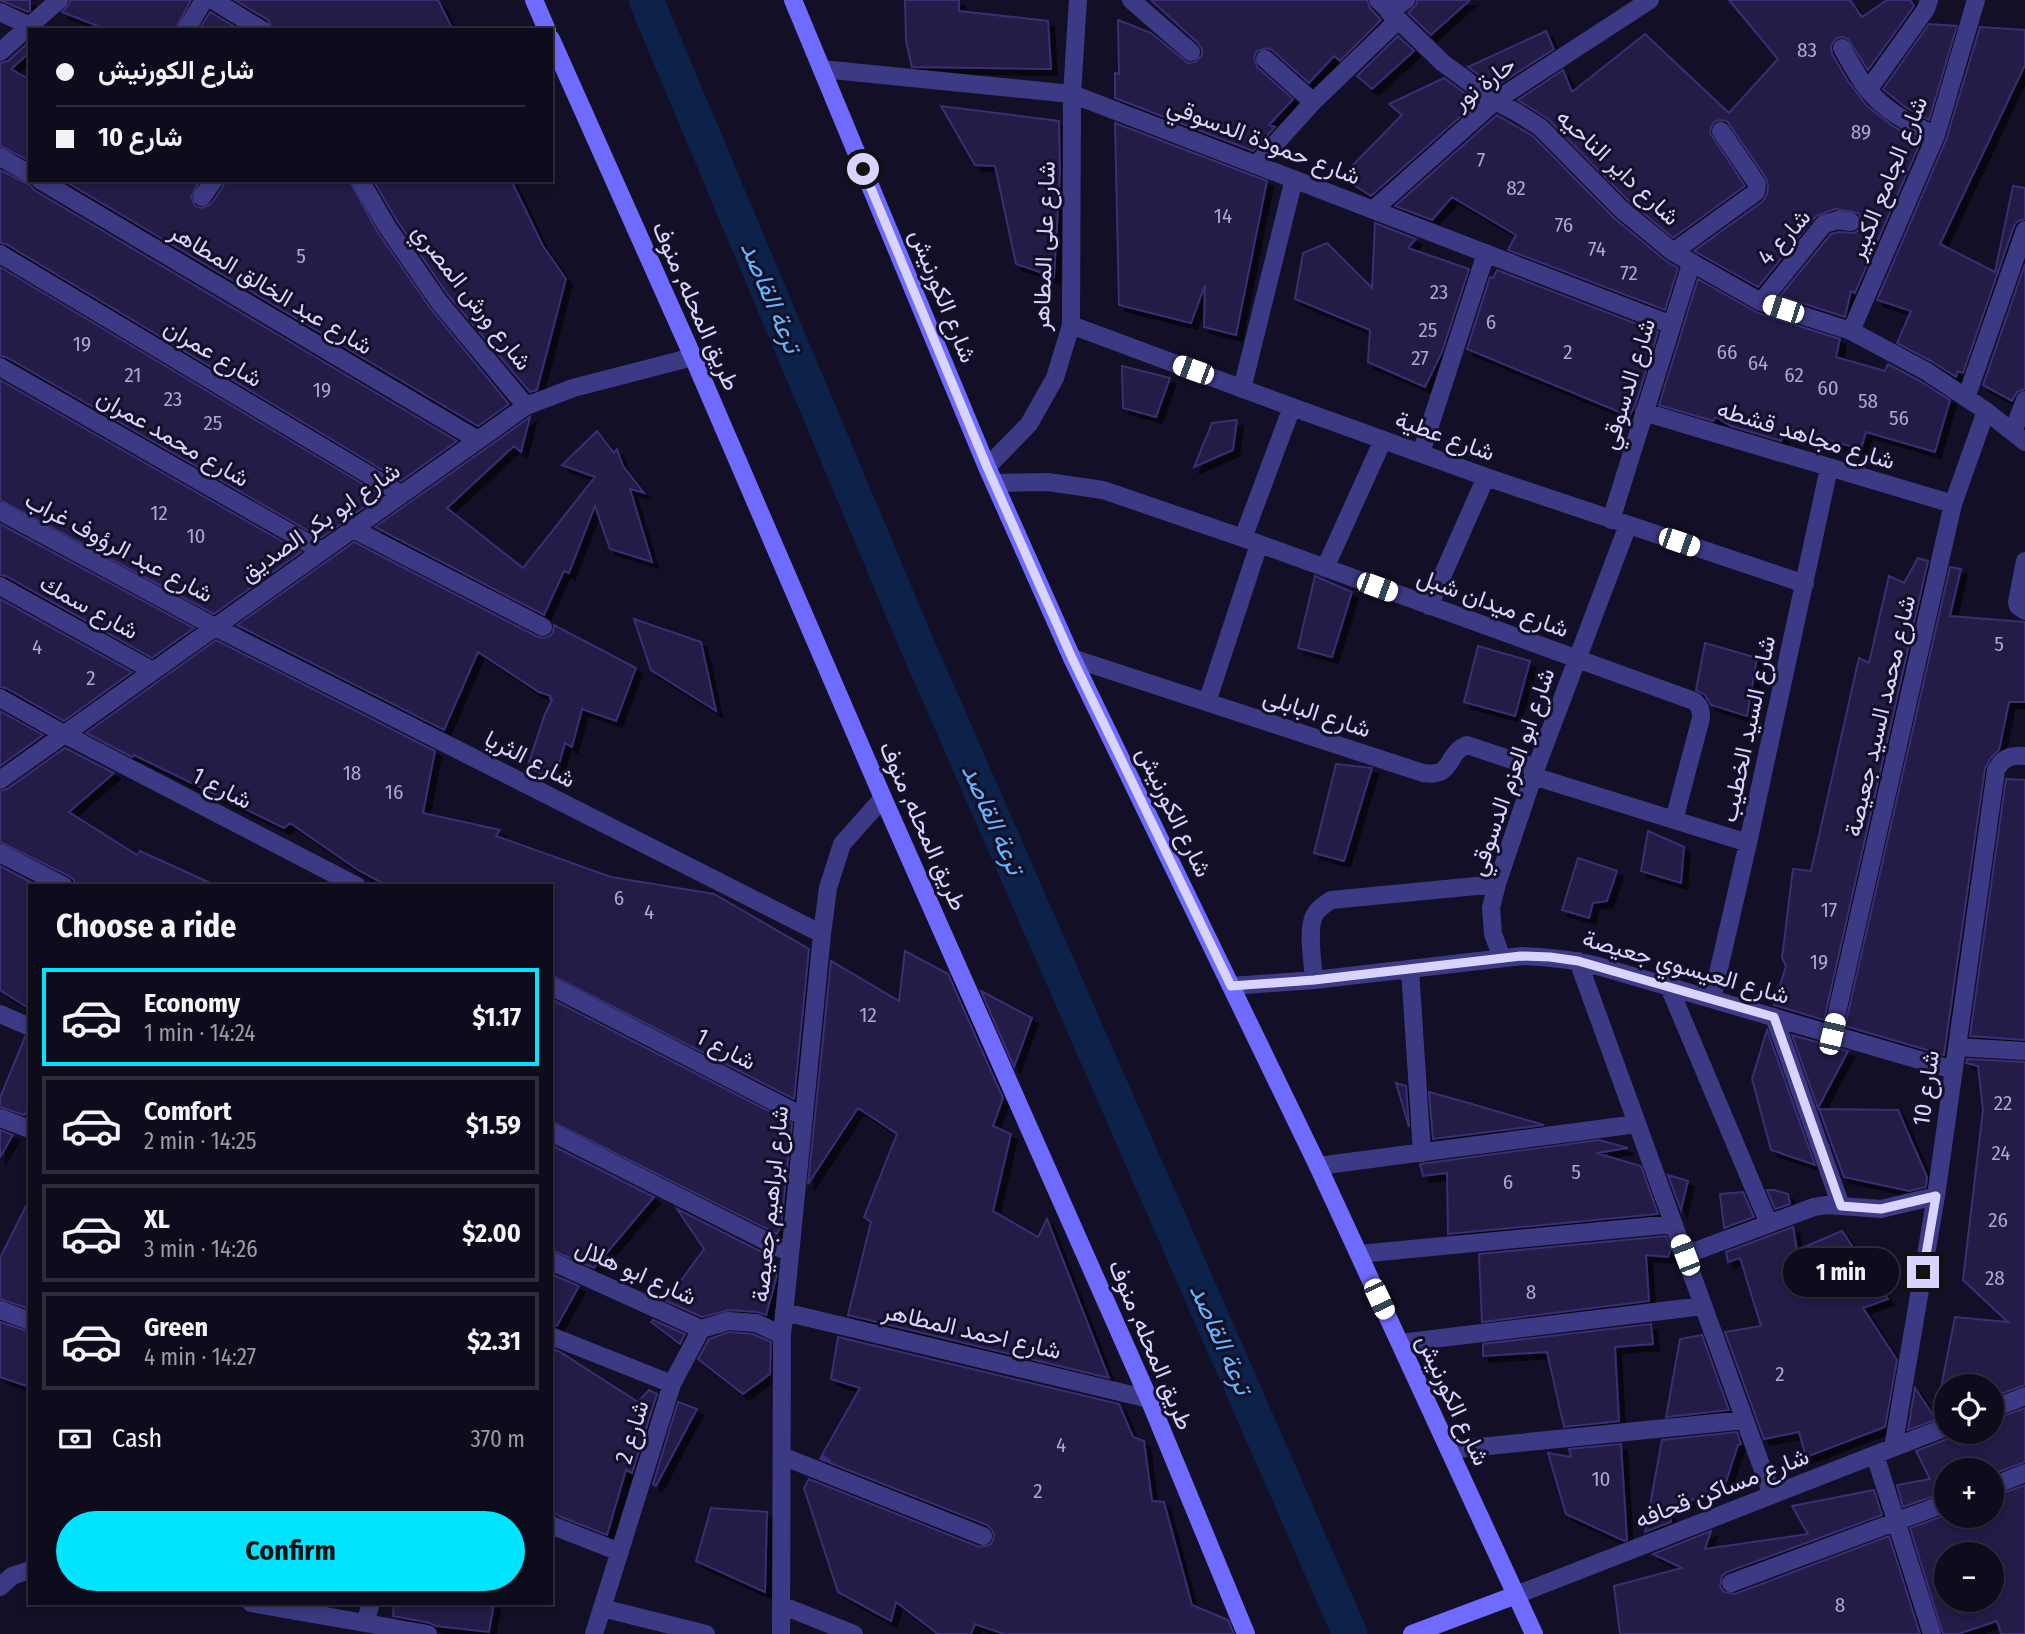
<!DOCTYPE html>
<meta charset="utf-8">
<style>
:root{--surface:#0e0b1c;--page:#171425;--text:#f1f3f6;--muted:#9b9ba3;--line:#2e2b3b;--accent:#00e5ff}
body{margin:0;font-family:"Fira Sans Condensed",Vazirmatn,sans-serif;background:var(--page);color:var(--text);height:100vh;display:flex;flex-direction:column;font-size:26px;white-space:nowrap}
*{box-sizing:border-box;margin:0}
p{font-size:23px;color:var(--muted)}
.icon{flex:none;width:38px;height:38px;fill:none;stroke:currentColor;stroke-width:2;stroke-linecap:round;stroke-linejoin:round}
.map{position:relative;flex:1;overflow:hidden}
.drawer{position:absolute;left:28px;top:884px;width:525px;height:721px;display:flex;flex-direction:column;background:var(--surface);border-radius:0px;box-shadow:0 4px 10px #0003,0 0 0 2px var(--line)}
.drawer>*{flex:none}
.hud{position:absolute;left:28px;top:28px;width:525px;height:154px;border-radius:0px;box-shadow:0 4px 10px #0003,0 0 0 2px var(--line);display:grid;align-content:center;height:154px;padding:0 28px;background:var(--surface)}
.fabs{position:absolute;left:1934px;top:1374px;display:grid;gap:14px}
.fabs a{display:grid;place-items:center;width:70px;height:70px;border-radius:50%;background:var(--surface);box-shadow:0 4px 10px #0003,0 0 0 2px var(--line);font-size:35px}
.end{position:absolute;width:32px;height:32px;margin:-16px;border:9px solid #d9d4ff;background:#111;box-shadow:0 0 0 4px #111}
.from{border-radius:50%}
.bubble{position:absolute;height:49px;border-radius:24px;background:var(--surface);box-shadow:0 4px 10px #0003,0 0 0 2px var(--line);font-size:23px;font-weight:700;line-height:49px;text-align:center}
.car{position:absolute;width:21px;height:42px;margin:-21px -10px;border-radius:9px;box-shadow:0 0 5px 2px #0007;background:linear-gradient(#fff 24%,#345 0 40%,#fff 0 76%,#345 0 86%,#fff 0)}
.hud b{display:flex;align-items:center;gap:24px;height:66px;font-size:26px}
.hud b+b{border-top:2px solid var(--line)}
.hud i{width:18px;height:18px;background:var(--text)}
ul{padding:0;list-style:none}
li{display:flex;align-items:center;gap:21px;height:98px;margin:0 14px 10px;padding:0 14px;border:4px solid var(--line);border-radius:0px}
li div{flex:1}
li b{display:block;font-size:26px}
li em{font-style:normal;font-weight:700}
li.selected{border-color:var(--accent)}
li>.icon{width:63px;height:63px;stroke-width:1.5}
h2{padding:0 28px;font-size:32px;line-height:84px}
.pay{display:flex;align-items:center;gap:18px;height:77px;padding:0 28px;font-size:26px}
.pay p{margin-inline-start:auto}
.cta{display:flex;gap:14px;margin-top:auto;padding:14px 28px}
.cta a{flex:1;height:80px;border-radius:42px;background:var(--accent);color:#111;font-size:28px;font-weight:700;line-height:80px;text-align:center}
.map>svg:first-child{display:block}
</style>
<div class="map">
<svg width="2025" height="1634" viewBox="0 0 2025 1634">
<defs>
<filter id="shadow"><feDropShadow dx="6" dy="6" stdDeviation="0" flood-color="#0009"/></filter>
</defs>
<rect width="100%" height="100%" fill="#130f26"/>
<g fill="none" stroke-linecap="round" stroke-linejoin="round">
<path stroke="#0c2248" stroke-width="35" d="M646 0 915 640 1350 1634"/>
</g>
<path fill="#241b47" stroke="#3b2d73" stroke-width="2" fill-rule="evenodd" filter="url(#shadow)" d="M0 0H30V11L28 12Z
M70 0H191L175 30H108L62 12 69 4Z
M235 0H438L453 30H273L268 20Z
M905 0H959V11L1048 21 1051 69 912 67 906 41Z
M1151 0H1367L1370 8 1381 20 1340 61 1334 56 1309 83 1272 50 1267 48 1257 51 1254 57 1257 67 1293 99 1269 125 1275 127 1253 151 1115 98V73L1119 74 1118 20 1151 33 1188 63 1195 62 1202 55V49L1198 43Z
M1417 0H1470L1431 35 1408 13 1416 5Z
M1729 0H1850L1862 17 1887 0H1910L1914 6 1868 70 1848 39 1843 37 1837 38 1833 42 1831 47 1832 54 1848 81 1867 106 1894 127 1921 141 1855 293 1851 291 1845 317 1780 296 1831 234 1839 232 1854 233 1859 230 1862 224V219L1858 213 1835 209 1816 216 1758 287 1694 251 1763 201 1767 194 1768 185 1766 178 1727 121 1719 120 1714 122 1711 127 1710 133 1745 186 1673 238 1629 201 1548 119 1518 100 1563 70 1572 92 1645 34 1729 113 1778 59Z
M210 12 240 30H199Z
M1929 24 1957 26 1929 120 1905 107 1883 89Z
M1980 27 2025 30V65L1940 244 1995 272 2013 186 2025 188V219L2018 221 2014 226 1963 373 1958 371 1956 377 1931 361 1897 343 1911 311 1877 300 1946 140Z
M1546 31 1554 49 1495 87 1468 67Z
M1398 36 1414 51 1372 89 1357 76Z
M30 41V52L11 69 30 80V161L0 146V63L8 61Z
M1444 78 1477 102 1371 196 1341 177 1402 115 1389 104Z
M941 106 1059 121 1060 174 1054 277 1016 264 995 166 975 165Z
M1497 115 1533 136 1614 218 1666 261 1678 268 1665 310 1508 250 1516 235 1452 197 1432 220 1395 206Z
M1115 123 1267 181 1236 335 1204 327 1205 285 1191 323 1119 305Z
M0 170 30 185 34 190 457 441 401 481 6 244 0 243Z
M63 180H200L191 197 195 206 202 208 211 204 223 187 225 180H349L377 231 430 308 509 404 478 426Z
M373 180H511L543 246 566 279 537 390 530 392 448 295 396 219Z
M1375 223 1416 239 1408 248 1469 269 1442 352 1425 387 1368 362 1370 330 1295 299 1303 253 1327 243 1372 288Z
M2025 264V389L2017 392 2012 401 1983 385Z
M0 267 381 495 321 538 6 357 0 356Z
M1497 270 1658 332 1635 406 1629 416 1467 349 1490 277 1493 278Z
M1698 279 1758 313 1840 339 1836 357 1885 371 1888 364 1920 381 1950 400 1935 452 1866 432 1861 449 1788 429 1781 441 1731 426 1716 417 1713 421 1659 405Z
M1122 366 1170 378 1156 417 1123 408Z
M0 380 301 552 214 614 0 500Z
M530 417 521 452 514 446 447 508 523 568 595 477 562 465 597 431 614 453 617 449 623 466 644 493 630 489 652 562 610 549 595 506 569 573 564 571 544 615 375 527Z
M1237 420 1233 450 1194 467 1212 423Z
M0 524 194 628 152 658 6 576 0 575Z
M354 542 538 637 544 638 550 636 553 632 554 625 636 668 616 721 582 709 572 747 565 743 555 779 527 768 545 714 552 700 550 699 551 696 539 692 478 652 444 730 237 625Z
M1918 558 1928 561 1824 1020 1774 1005 1786 966 1782 958 1793 869 1811 871 1859 658 1869 663 1889 576 1904 583Z
M1950 567 1961 569 1950 616 2025 622V702H2009L1999 750 1990 759 1985 768 1944 1055 1845 1026Z
M1315 576 1352 592 1332 657 1298 648Z
M0 599 132 672 64 721 6 688 0 687Z
M634 619 701 642 716 711 651 670Z
M216 640 435 751 423 813 500 830 496 836 611 877 714 894 809 949 794 1099 551 975V886H388L358 870 290 823 284 828 134 755 132 757 86 733Z
M1705 643 1757 658 1747 716 1711 705 1705 695 1696 690Z
M1478 646 1530 661 1515 716 1464 702Z
M0 711 43 735 0 766Z
M65 748 114 773 69 812 137 855 140 851 217 886H75L74 880 69 876 0 842V791L7 789Z
M1336 764 1372 768 1344 861 1314 853Z
M2006 779 2025 780V1040L1970 1036Z
M1648 831 1684 847 1681 883 1641 871Z
M1578 858 1617 871 1607 901 1593 903 1589 918 1562 910Z
M0 866 38 886H30V1009L0 990Z
M905 951 948 974 1003 1098 993 1126 1011 1134 993 1211 1038 1237 1047 1219 1109 1378 848 1315 871 1222 864 1217 897 1134 858 1108 808 1184 831 961 899 1001Z
M981 991 1032 1018 1014 1067Z
M551 999 792 1123 781 1226 777 1234 551 1121Z
M1767 1030 1815 1165 1771 1150 1752 1079Z
M1792 1035 1848 1051 1818 1108Z
M25 1037 30 1038V1106L24 1115 0 1107V1098Z
M1967 1059 2025 1062V1385L1992 1397V1386H1946V1416L1908 1430 1915 1388 1935 1418 1955 1317 2008 1322 1963 1280 1983 1110 1978 1066 1966 1063Z
M1396 1083 1406 1086 1409 1127Z
M1429 1092 1472 1104 1544 1125 1433 1139Z
M1819 1109 1898 1110 1927 1177 1926 1187 1909 1191 1844 1177Z
M0 1130 13 1135 0 1157Z
M1599 1140 1628 1148 1596 1153 1641 1166 1658 1214 1448 1234 1447 1173 1423 1176 1420 1164Z
M551 1145 654 1197 594 1268 551 1250Z
M1668 1175 1688 1181 1681 1210Z
M1767 1190H1774L1788 1194 1790 1204 1775 1209Z
M1743 1192 1754 1217 1724 1228 1720 1194Z
M30 1198V1309L0 1299V1258Z
M677 1209 764 1253 762 1256 778 1265 776 1279 766 1315 757 1312 729 1310 702 1317 666 1301 704 1249Z
M1793 1227 1797 1250 1842 1231 1888 1299 1863 1308 1897 1360 1885 1427 1806 1457 1799 1432 1764 1439 1725 1332 1761 1326 1740 1258 1728 1262 1726 1252Z
M1666 1236 1671 1249 1668 1257 1646 1255 1649 1301 1482 1322 1479 1254Z
M551 1274 579 1286 557 1326 551 1325Z
M653 1320 685 1334 680 1344 651 1322Z
M0 1322 30 1332V1387L0 1377Z
M1651 1324 1653 1344 1615 1347 1619 1421 1564 1427 1547 1352 1483 1356V1344Z
M729 1332 753 1334 771 1342 770 1374 743 1394 698 1359 709 1339Z
M1702 1335 1729 1410 1666 1417 1680 1339Z
M838 1337 1119 1404 1133 1437 1144 1441 1152 1501 1164 1502 1192 1605 1228 1620 1234 1634H1004L975 1624 971 1634H938L896 1602 891 1621 838 1592 804 1488 809 1479 979 1547 989 1545 993 1541 994 1535 992 1530 987 1525 820 1459 821 1457 831 1461 822 1455 860 1388 831 1379Z
M551 1348 560 1352 638 1402 649 1390 657 1394 632 1473 626 1470 607 1535 561 1517 551 1510Z
M678 1402 697 1409 656 1486 653 1484Z
M2025 1408V1462L1992 1474V1470H1946V1492L1903 1507 1897 1485 1930 1479 1916 1451 1950 1438 1956 1432H1992V1420Z
M1737 1432 1741 1444 1738 1445 1724 1488 1668 1509 1671 1522 1645 1532 1662 1440Z
M1621 1444 1627 1540 1624 1541 1566 1514 1548 1453 1571 1457 1569 1449Z
M2025 1485V1634H2001L1997 1621 1958 1634H1943L1910 1528 1946 1515 1992 1516V1497ZM1946 1554H1992V1600H1946Z
M1874 1490 1882 1515 1727 1572 1722 1576 1720 1586 1724 1592 1735 1594 1889 1536 1920 1634H1620L1614 1586 1682 1568 1653 1554 1711 1531 1705 1549 1808 1534 1792 1506Z
M711 1508 767 1512 765 1592 696 1561Z
M394 1603H494L489 1632 436 1626 430 1623 393 1616Z"/>
<g fill="none" stroke-linecap="round" stroke-linejoin="round">
<path stroke="#3d3a85" stroke-width="18" d="M213 0 262 30
M1131 0 1191 52
M1378 0 1443 63 1495 101 1518 113 1540 127 1621 209 1673 252 1761 302 1851 331 1926 371 1986 411 2025 442
M0 12 30 26
M1389 12 1406 0
M186 30 204 0
M1842 48C1850 62 1858 78 1868 90 1886 112 1911 125 1936 135
M0 52 59 0
M1265 59 1313 102
M822 69 1072 94 1672 325
M1868 90 1926 9 1929 0
M0 157 30 174
M1256 165 1313 102 1398 20
M40 180 478 440
M360 180 386 225 439 302 526 406
M202 197 214 180
M1373 210 1495 101 1650 0
M1673 252 1756 192 1757 184 1721 131
M0 254 401 494
M1761 302 1824 224 1838 220 1851 222
M1071 325 1292 407 1486 477 1805 584
M1851 331 1936 135 1976 0
M0 367 322 551
M1242 389 1294 179
M1966 398 2025 230
M1644 412 1953 504
M2013 432 2025 400
M1421 453 1486 253
M987 467 1029 424 1055 378 1071 325 1072 94 1078 0
M994 483 1048 482 1103 490 1243 538 1694 701C1700 706 1701 710 1701 718L1674 820
M0 511 215 627 822 934
M1611 520 1691 264
M353 529 543 627
M1243 538 1292 407
M2025 561 2017 602 2018 606 2025 611
M1325 568 1383 440
M0 586 153 671
M1429 606 1486 477
M1072 658 1423 773C1455 778 1445 753 1467 745L1536 768
M0 698 64 734 357 886
M1207 702 1259 544
M1533 776 1748 843
M0 780 526 406 573 388 693 357
M0 853 64 886
M1502 958 1493 934 1491 908 1497 884 1536 768 1628 525
M1578 961 1772 1495
M1410 969 1422 1153
M1314 980C1313 963 1307 931 1314 916 1318 908 1324 905 1331 900L1497 884
M551 986 804 1117
M1231 986 1314 980 1522 956C1551 957 1577 960 1605 968L1954 1070
M1669 987 1769 1224
M1712 999 1748 843 1829 468
M0 1014 30 1027
M1774 1017 1841 1206
M1832 1034 1953 504 1986 411
M1957 1047 2025 1051
M0 1118 30 1129
M551 1132 790 1253
M1318 1166 1637 1124
M1359 1254 1673 1224
M1685 1255 1814 1207 1827 1205 1881 1209 1936 1196
M551 1261 701 1329
M0 1310 30 1321
M784 1312 1149 1399
M551 1336 672 1384
M1400 1343 1703 1306
M1992 1409 2025 1396
M1893 1448 1936 1196 1996 770C2003 757 2011 755 2025 756
M1449 1450 1745 1420
M1875 1455 1932 1634
M782 1456 983 1536
M1992 1486 2025 1473
M551 1525 620 1552
M1731 1583 1946 1503
M0 1587 12 1576 30 1570
M1516 1595 1946 1427
M251 1603 428 1634
M781 1605 854 1634
M602 1608 706 1634
M365 1623 371 1603
M594 1634 672 1384 701 1329 728 1321 756 1323 782 1335
M781 1634 782 1335 822 934 828 888 842 844 883 798"/>
<path stroke="#6f6bff" stroke-width="18" d="M534 0 547 30
M793 0 987 467 1072 658 1318 1166 1534 1634
M551 39 693 357 883 798 1149 1399 1246 1634
M1412 1634 1516 1595"/>
</g>
<g fill="none" stroke-linecap="round" stroke-linejoin="round">
<path stroke="#d9d4ff" stroke-width="9" d="M863 169 987 467 1072 658 1231 986 1314 980 1521 956 1550 957 1578 961 1774 1017 1841 1206 1881 1209 1936 1196 1923 1272"/>
</g>
<g text-anchor="middle" dominant-baseline="central" stroke-width="6" stroke-linejoin="round" paint-order="stroke">
<g font-size="21" fill="#aca6d1">
<text x="1807" y="50">83</text>
<text x="1861" y="132">89</text>
<text x="1481" y="160">7</text>
<text x="1516" y="188">82</text>
<text x="1223" y="216">14</text>
<text x="1564" y="225">76</text>
<text x="1597" y="249">74</text>
<text x="301" y="256">5</text>
<text x="1629" y="273">72</text>
<text x="1439" y="292">23</text>
<text x="1491" y="322">6</text>
<text x="1428" y="330">25</text>
<text x="82" y="344">19</text>
<text x="1568" y="352">2</text>
<text x="1727" y="352">66</text>
<text x="1420" y="358">27</text>
<text x="1758" y="363">64</text>
<text x="133" y="375">21</text>
<text x="1794" y="375">62</text>
<text x="1828" y="388">60</text>
<text x="322" y="390">19</text>
<text x="173" y="399">23</text>
<text x="1868" y="401">58</text>
<text x="1899" y="418">56</text>
<text x="213" y="423">25</text>
<text x="159" y="513">12</text>
<text x="196" y="536">10</text>
<text x="1999" y="644">5</text>
<text x="37" y="647">4</text>
<text x="91" y="678">2</text>
<text x="352" y="773">18</text>
<text x="394" y="792">16</text>
<text x="619" y="898">6</text>
<text x="1829" y="910">17</text>
<text x="649" y="912">4</text>
<text x="1819" y="962">19</text>
<text x="868" y="1015">12</text>
<text x="2003" y="1103">22</text>
<text x="2001" y="1153">24</text>
<text x="1576" y="1172">5</text>
<text x="1508" y="1182">6</text>
<text x="1998" y="1220">26</text>
<text x="1995" y="1278">28</text>
<text x="1531" y="1292">8</text>
<text x="1780" y="1374">2</text>
<text x="1061" y="1445">4</text>
<text x="1601" y="1479">10</text>
<text x="1038" y="1491">2</text>
<text x="1840" y="1605">8</text>
</g>
<g font-size="24" fill="#d9d4ff" stroke="#130f26">
<text transform="translate(1484 83) rotate(-37)">حارة نور</text>
<text transform="translate(1264 141) rotate(21)">شارع حمودة الدسوقي</text>
<text transform="translate(1618 167) rotate(43)">شارع داير الناحيه</text>
<text transform="translate(1888 178) rotate(-68)">شارع الجامع الكبير</text>
<text transform="translate(1784 237) rotate(-48)">شارع 4</text>
<text transform="translate(1044 246) rotate(-88)">شارع على المطاهر</text>
<text transform="translate(271 289) rotate(31)">شارع عبد الخالق المطاهر</text>
<text transform="translate(943 296) rotate(68)">شارع الكورنيش</text>
<text transform="translate(472 297) rotate(52)">شارع ورش المصري</text>
<text transform="translate(696 306) rotate(66)">طريق المحله, منوف</text>
<text transform="translate(213 353) rotate(31)">شارع عمران</text>
<text transform="translate(1628 384) rotate(-73)">شارع الدسوقي</text>
<text transform="translate(1806 435) rotate(17)">شارع مجاهد قشطه</text>
<text transform="translate(1445 436) rotate(20)">شارع عطية</text>
<text transform="translate(173 438) rotate(30)">شارع محمد عمران</text>
<text transform="translate(320 522) rotate(-35)">شارع ابو بكر الصديق</text>
<text transform="translate(119 547) rotate(28)">شارع عبد الرؤوف غراب</text>
<text transform="translate(1493 603) rotate(20)">شارع ميدان شبل</text>
<text transform="translate(89 607) rotate(29)">شارع سمك</text>
<text transform="translate(1317 713) rotate(18)">شارع البابلى</text>
<text transform="translate(1880 716) rotate(-77)">شارع محمد السيد جعيصة</text>
<text transform="translate(1748 729) rotate(-78)">شارع السيد الخطيب</text>
<text transform="translate(530 759) rotate(27)">شارع الثريا</text>
<text transform="translate(1512 772) rotate(-71)">شارع ابو العزم الدسوقي</text>
<text transform="translate(222 788) rotate(27)">شارع 1</text>
<text transform="translate(1174 812) rotate(64)">شارع الكورنيش</text>
<text transform="translate(923 826) rotate(66)">طريق المحله, منوف</text>
<text transform="translate(1686 967) rotate(16)">شارع العيسوي جعيصة</text>
<text transform="translate(726 1049) rotate(27)">شارع 1</text>
<text transform="translate(1926 1088) rotate(-82)">شارع 10</text>
<text transform="translate(770 1204) rotate(-84)">شارع ابراهيم جعيصة</text>
<text transform="translate(636 1272) rotate(24)">شارع ابو هلال</text>
<text transform="translate(972 1331) rotate(13)">شارع احمد المطاهر</text>
<text transform="translate(1151 1345) rotate(67)">طريق المحله, منوف</text>
<text transform="translate(1453 1400) rotate(65)">شارع الكورنيش</text>
<text transform="translate(632 1432) rotate(-73)">شارع 2</text>
<text transform="translate(1722 1488) rotate(-21)">شارع مساكن قحافه</text>
</g>
<g font-size="26" font-style="italic" fill="#62b6ff" stroke="#130f26">
<text transform="translate(771 297) rotate(67)">ترعة القاصد</text>
<text transform="translate(993 819) rotate(66)">ترعة القاصد</text>
<text transform="translate(1221 1339) rotate(66)">ترعة القاصد</text>
</g>
</g>
</svg>
<div class="fabs">
<a><svg class="icon" aria-label="locate" viewBox="0 0 24 24"><circle cx="12" cy="12" r="6"/><path d="M12 2v4M12 18v4M2 12h4M18 12h4"/></svg></a>
<a>+</a>
<a>−</a>
</div>
<i class="end from" style="left:863px;top:169px"></i>
<i class="end" style="left:1923px;top:1272px"></i>
<div class="bubble" style="left:1783px;top:1248px;width:116px">1 min</div>
<i class="car" style="left:1783px;top:309px;rotate:288deg"></i>
<i class="car" style="left:1193px;top:370px;rotate:290deg"></i>
<i class="car" style="left:1679px;top:542px;rotate:109deg"></i>
<i class="car" style="left:1377px;top:587px;rotate:110deg"></i>
<i class="car" style="left:1832px;top:1034px;rotate:13deg"></i>
<i class="car" style="left:1685px;top:1255px;rotate:339deg"></i>
<i class="car" style="left:1379px;top:1299px;rotate:155deg"></i>
<div class="hud">
<b><i class="from"></i>شارع الكورنيش</b>
<b><i></i>شارع 10</b>
</div>
<section class="drawer">
<h2>Choose a ride</h2>
<ul>
<li class="selected"><svg class="icon" aria-label="car" viewBox="0 0 24 24"><path d="M5 17H2v-5l4-1 3-4h7l3 4 3 1v5h-3M9 17h6M6 11h13"/><circle cx="7" cy="17" r="2"/><circle cx="17" cy="17" r="2"/></svg><div><b>Economy</b><p>1 min · 14:24</p></div><em>$1.17</em></li>
<li><svg class="icon" aria-label="car" viewBox="0 0 24 24"><path d="M5 17H2v-5l4-1 3-4h7l3 4 3 1v5h-3M9 17h6M6 11h13"/><circle cx="7" cy="17" r="2"/><circle cx="17" cy="17" r="2"/></svg><div><b>Comfort</b><p>2 min · 14:25</p></div><em>$1.59</em></li>
<li><svg class="icon" aria-label="car" viewBox="0 0 24 24"><path d="M5 17H2v-5l4-1 3-4h7l3 4 3 1v5h-3M9 17h6M6 11h13"/><circle cx="7" cy="17" r="2"/><circle cx="17" cy="17" r="2"/></svg><div><b>XL</b><p>3 min · 14:26</p></div><em>$2.00</em></li>
<li><svg class="icon" aria-label="car" viewBox="0 0 24 24"><path d="M5 17H2v-5l4-1 3-4h7l3 4 3 1v5h-3M9 17h6M6 11h13"/><circle cx="7" cy="17" r="2"/><circle cx="17" cy="17" r="2"/></svg><div><b>Green</b><p>4 min · 14:27</p></div><em>$2.31</em></li>
</ul>
<div class="pay"><svg class="icon" aria-label="cash" viewBox="0 0 24 24"><path d="M3 7h18v10H3z"/><circle cx="12" cy="12" r="2"/></svg>Cash<p>370 m</p></div>
<div class="cta"><a>Confirm</a></div>
</section>
</div>
